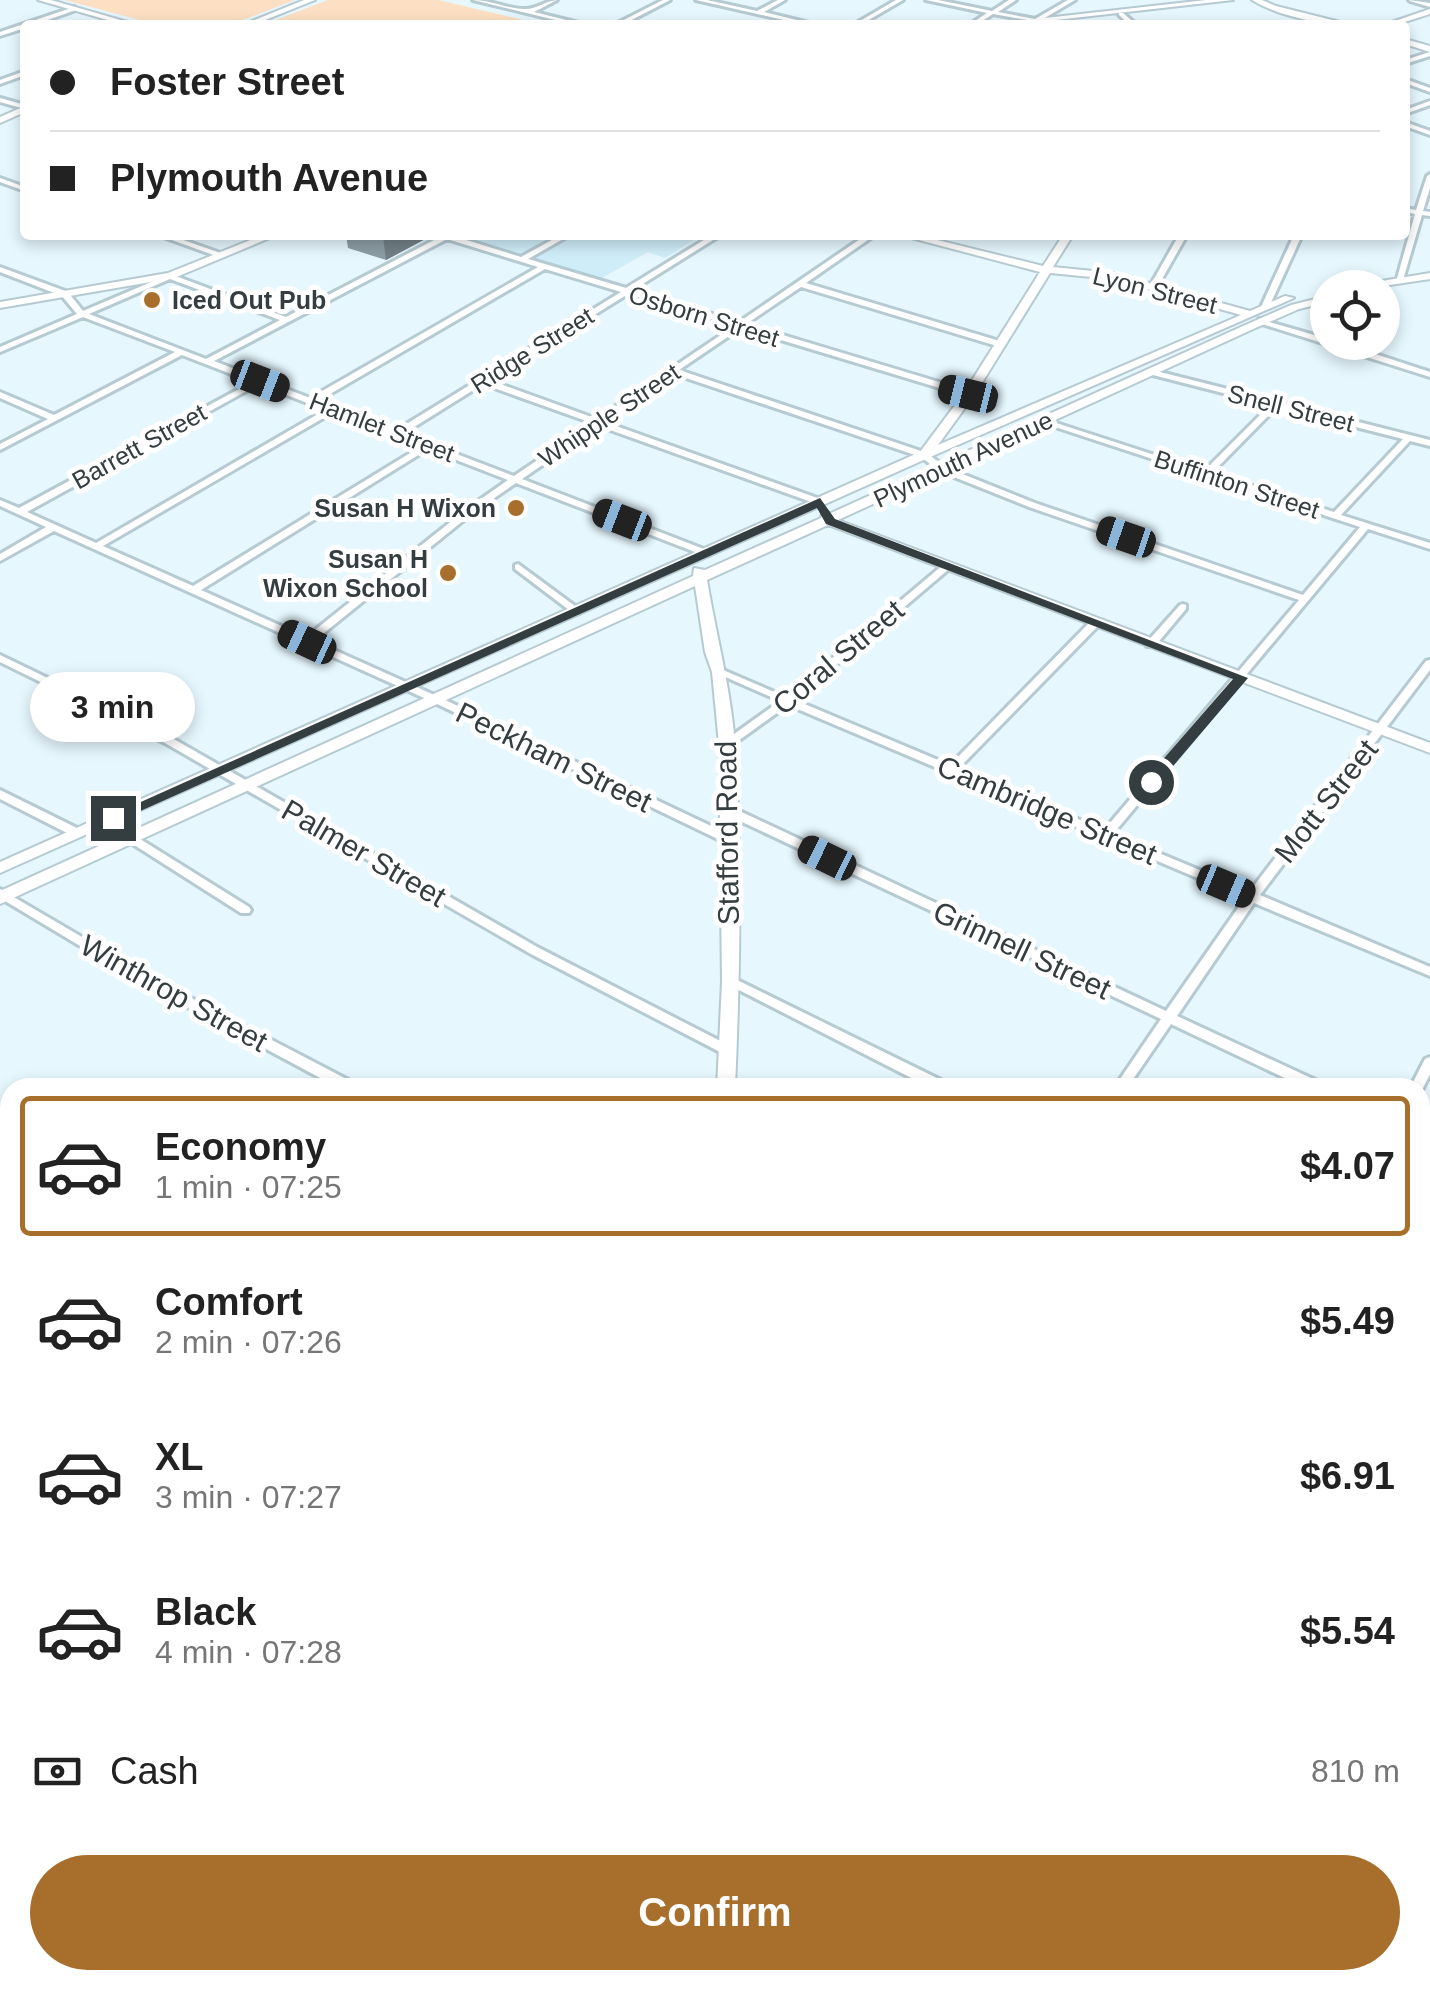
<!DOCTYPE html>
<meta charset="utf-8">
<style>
:root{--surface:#fff;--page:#f6f6f6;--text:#222;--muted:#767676;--line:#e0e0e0;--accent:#a76f2b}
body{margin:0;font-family:Helvetica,sans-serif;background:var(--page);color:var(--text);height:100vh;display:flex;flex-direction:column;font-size:38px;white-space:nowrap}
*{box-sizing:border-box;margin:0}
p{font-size:32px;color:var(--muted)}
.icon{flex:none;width:55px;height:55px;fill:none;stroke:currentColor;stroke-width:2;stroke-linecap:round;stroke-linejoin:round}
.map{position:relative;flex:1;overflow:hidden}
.panel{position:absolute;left:0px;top:1078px;width:1430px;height:912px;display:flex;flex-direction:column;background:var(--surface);border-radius:30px 30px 0 0;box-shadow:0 5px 15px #0003}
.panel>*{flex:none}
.guide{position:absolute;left:20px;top:20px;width:1390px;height:220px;border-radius:10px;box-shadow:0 5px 15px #0003;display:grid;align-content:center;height:220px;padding:0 30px;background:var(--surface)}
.tools{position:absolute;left:1310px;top:270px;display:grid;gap:20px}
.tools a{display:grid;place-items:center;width:90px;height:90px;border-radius:50%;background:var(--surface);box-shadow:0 5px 15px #0003;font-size:50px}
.end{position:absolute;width:45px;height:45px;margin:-22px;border:12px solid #343d40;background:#fff;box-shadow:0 0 0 5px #fff}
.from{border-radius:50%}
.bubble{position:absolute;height:70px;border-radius:35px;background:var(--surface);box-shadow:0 5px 15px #0003;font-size:32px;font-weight:600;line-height:70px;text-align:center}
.car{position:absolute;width:30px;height:60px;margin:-30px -15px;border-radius:12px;box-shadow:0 0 8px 2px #0007;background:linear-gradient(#222 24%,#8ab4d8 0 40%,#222 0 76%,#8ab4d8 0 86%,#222 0)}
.guide b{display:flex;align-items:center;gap:35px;height:95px;font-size:38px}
.guide b+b{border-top:2px solid var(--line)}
.guide i{width:25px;height:25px;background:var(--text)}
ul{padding:18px 0 0;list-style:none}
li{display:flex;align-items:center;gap:30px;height:140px;margin:0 20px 15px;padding:0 10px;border:5px solid transparent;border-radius:10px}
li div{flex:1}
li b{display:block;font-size:38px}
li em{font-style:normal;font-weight:600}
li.on{border-color:var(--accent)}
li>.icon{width:90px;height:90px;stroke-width:1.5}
.pay{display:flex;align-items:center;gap:25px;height:110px;padding:0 30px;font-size:38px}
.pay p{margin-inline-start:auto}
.action{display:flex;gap:20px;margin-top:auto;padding:20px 30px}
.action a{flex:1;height:115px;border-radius:60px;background:var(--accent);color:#fff;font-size:40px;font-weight:600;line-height:115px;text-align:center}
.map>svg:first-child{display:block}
</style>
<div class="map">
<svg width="1430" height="1989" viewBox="0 0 1430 1989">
<rect width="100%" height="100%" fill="#e6f7fe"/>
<path fill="#cfedf8" d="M456 235H702L665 258 648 252 600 279Z"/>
<path fill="#fde0c3" d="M65 0H295L230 25H158Z
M328 0H438L545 25H263Z"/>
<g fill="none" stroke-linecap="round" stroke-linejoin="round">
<g stroke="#b6cad2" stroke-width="6">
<path id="street" d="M473 0C491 0 507 9 524 9 535 10 545 1 557 0L534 12 587 25H576Z
M663 0H670L622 25H614Z
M696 0H707L757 11 778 0H785L764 12 817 25H806Z
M896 0H903L860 25H853Z
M926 0H938L992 11 1009 0H1016L998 12 1035 19 1068 0H1075L1038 22 993 14 976 25H969L987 13Z
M1409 0 1430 3V7L1410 1Z
M74 7 76 10 33 25H25V28L0 36V32Z
M1119 13H1123L1137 25H1130L1119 15Z
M1430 52V56L1405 64V60Z
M25 71V75L0 84V80Z
M1405 79 1430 88V92L1405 83Z
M0 98 25 105V109L0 102Z
M1430 101V105L1405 114V110Z
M1405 122 1430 131V135L1405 126Z
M1430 174V188L1423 211 1430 212V216L1422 215 1403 280 1396 282 1415 214 1405 212V208L1416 210 1427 176Z
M0 178 25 187V191L0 182Z
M158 235H169L226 255 219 257Z
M437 235H450L521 257 561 235H570L528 259 626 288 712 235H721L633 290 739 322 866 235H875L806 283 1003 342V346H997L801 287 746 324 972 392V396H966L741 328 679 370 927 453 945 467 1035 503 1303 595 1360 527 1040 422 1047 420 1204 471 1270 405 1149 374V370H1152L1430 440V446L1410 441 1341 515 1430 543V549L1368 529 1113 834 1250 891 1426 661 1430 660V670L1260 895 1430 967V976L1254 903 1177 1016 1324 1084 1325 1088H1306L1171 1024 1127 1088H1114L1161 1019 723 813 721 810 723 807H731L1166 1011 1245 898 788 705 731 746H723L722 744 723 742 780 701 714 672 719 669 723 670 786 697 943 565H949V569L795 700 950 765 1091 621H1099V625L958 769 1104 830 1299 600 1029 507 939 471 921 457 674 374 605 422 823 500V504H817L599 426 522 479 709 551V555H703L516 483 474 512 314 641 441 698 730 835 732 838 730 841H722L433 702 54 531 0 561V554L46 527 0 506V500L19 508 252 382 182 355 0 450V444L48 419 0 398V392L54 415 175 352 83 317 0 352V347L77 314 62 296 0 272V267L68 292 83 311 170 274 286 317 440 237ZM447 239 538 267 310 398 214 361ZM545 269 621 292 395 431 318 401ZM170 279 280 320 206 359 89 314ZM628 294 734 326 597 419 489 380ZM259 384 325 410 96 543 27 512ZM483 384 592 423 514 476 433 445 432 443 403 434ZM1277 407 1403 439 1334 512 1212 473ZM332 413 420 447 193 586 103 546ZM428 449 508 480 468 508 306 637 201 590Z
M1179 235H1187L1158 286 1151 288 1150 286Z
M1294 235H1302L1269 307 1262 309 1261 307Z
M1259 319 1328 339V342H1339L1430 372V377L1259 323Z
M518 564 579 609V613H573L515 569V565Z
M1183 604 1186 605V609L1155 646H1147V642L1180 605Z
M0 655 172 738 539 948 732 1047 733 1050 732 1053H722L531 954 165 743 0 662Z
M0 790 81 830 83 833 81 836H73L0 799Z
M132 834 249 907 251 910 249 913H241L128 841 126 838Z
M0 889 145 974 356 1084 357 1088H339L137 980 0 898Z
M731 977 949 1084 950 1088H931L727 984 725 981 727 978Z
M1430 1057V1074L1421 1092 1420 1088H1410L1425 1059Z
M1420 1128 1430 1132V1143L1420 1139Z
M10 1230V1245L0 1251V1236Z
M1430 1314V1334L1425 1343 1420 1345V1325L1425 1316Z
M0 1423 10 1428V1444L0 1439Z
M0 1702 10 1704V1722L0 1720Z
M1430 1704V1733L1426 1742 1420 1745V1716L1424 1707Z
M10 1948C10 1962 15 1980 0 1986 0 1972 0 1954 10 1948Z
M1307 1980H1327L1323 1989H1303Z"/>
</g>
<g stroke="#b6cad2" stroke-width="4">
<path id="secondary" d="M38 0H51L138 25H125Z
M304 0H315L253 25H242Z
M1206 0H1233L1011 25H983Z
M1252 0H1262L1276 6 1352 25C1321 25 1278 16 1252 0Z
M1430 9V14L1395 25H1383Z
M1405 39 1430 46V52L1405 44Z
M25 106V112L0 123V117Z
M263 235H277L174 278 0 308V302L168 273Z
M900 235H917L1043 266 1063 235H1073L1053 267 1113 273 1250 311 1285 296 1294 298 928 458 0 873V862L920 452 964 393 1040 272ZM1050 273 1112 279 1241 315 938 445 975 394Z
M1430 273V279L1370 288H1339Z
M1328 296V302L1299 309 1251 330 838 520 1430 743V753L828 525 707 580C716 635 731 689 735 745 742 859 740 974 735 1088H717L722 981 719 744 712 672 705 652 695 586 0 904V891L693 576 694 568 705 570 821 518 822 513H831L1243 326 1291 305Z
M0 1128 10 1132V1148L0 1144Z
M1420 1588 1430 1592V1616L1420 1612Z
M1420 1627 1430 1632V1656L1420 1651Z
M676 1980H702L703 1989H675Z"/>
</g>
<use href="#street" fill="#fff" fill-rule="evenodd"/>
<use href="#secondary" fill="#fff" fill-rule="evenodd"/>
</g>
<path fill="#8c9da4" d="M346 235H428L429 237 386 260 348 248Z"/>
<path fill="#728086" d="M385 235H428L429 237 386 260 383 236Z"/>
<path fill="#343d40" d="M820 498 835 519 1248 678 1156 786H1146V779L1233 679 826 524 817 508 118 821 105 818Z"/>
<g fill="#a76f2b" stroke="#fff" stroke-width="4">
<circle cx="152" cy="300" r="10"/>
<circle cx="516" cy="508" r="10"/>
<circle cx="448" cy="573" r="10"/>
</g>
<g text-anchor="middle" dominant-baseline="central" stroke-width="10" stroke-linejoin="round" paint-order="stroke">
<g font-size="25" fill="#343d40" stroke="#fff">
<text transform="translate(1155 290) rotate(14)">Lyon Street</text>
<text transform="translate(704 316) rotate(17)">Osborn Street</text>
<text transform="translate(532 350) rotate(-32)">Ridge Street</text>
<text transform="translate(1291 408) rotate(14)">Snell Street</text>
<text transform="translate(609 415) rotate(-34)">Whipple Street</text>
<text transform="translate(382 427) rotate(21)">Hamlet Street</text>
<text transform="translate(139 446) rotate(-29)">Barrett Street</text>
<text transform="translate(963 459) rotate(-25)">Plymouth Avenue</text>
<text transform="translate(1237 484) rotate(18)">Buffinton Street</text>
</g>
<g font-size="25" font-weight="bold" fill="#343d40" stroke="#fff" text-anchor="end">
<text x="172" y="300" text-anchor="start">Iced Out Pub</text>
<text x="496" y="508">Susan H Wixon</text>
<text x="428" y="559">Susan H<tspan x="428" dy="29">Wixon School</tspan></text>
</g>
<g font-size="30" fill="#343d40" stroke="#fff">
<text transform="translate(838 657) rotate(-40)">Coral Street</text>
<text transform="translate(554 757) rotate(26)">Peckham Street</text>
<text transform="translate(1326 801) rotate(-52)">Mott Street</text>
<text transform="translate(1047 810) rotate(23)">Cambridge Street</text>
<text transform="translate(727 833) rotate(-91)">Stafford Road</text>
<text transform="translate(364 853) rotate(30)">Palmer Street</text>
<text transform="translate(1022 950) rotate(25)">Grinnell Street</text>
<text transform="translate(174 993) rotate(29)">Winthrop Street</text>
</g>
</g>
</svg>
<div class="tools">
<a><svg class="icon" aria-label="locate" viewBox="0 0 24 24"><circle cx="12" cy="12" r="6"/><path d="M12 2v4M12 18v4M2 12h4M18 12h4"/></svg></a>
</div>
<i class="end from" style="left:1151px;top:782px"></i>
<i class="end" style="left:113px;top:818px"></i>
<div class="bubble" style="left:30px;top:672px;width:165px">3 min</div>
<i class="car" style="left:260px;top:381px;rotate:111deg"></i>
<i class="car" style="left:968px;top:394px;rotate:284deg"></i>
<i class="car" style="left:622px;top:520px;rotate:291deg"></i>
<i class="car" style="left:1126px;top:537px;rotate:289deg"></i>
<i class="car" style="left:307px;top:642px;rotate:295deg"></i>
<i class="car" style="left:827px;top:858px;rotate:296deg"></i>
<i class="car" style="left:1226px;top:886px;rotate:113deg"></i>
<div class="guide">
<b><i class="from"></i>Foster Street</b>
<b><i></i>Plymouth Avenue</b>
</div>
<section class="panel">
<ul>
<li class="on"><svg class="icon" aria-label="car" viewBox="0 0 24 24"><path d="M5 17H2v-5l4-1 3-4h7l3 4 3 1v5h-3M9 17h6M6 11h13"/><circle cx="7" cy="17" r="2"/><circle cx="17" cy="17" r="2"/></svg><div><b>Economy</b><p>1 min · 07:25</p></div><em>$4.07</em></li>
<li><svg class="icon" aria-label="car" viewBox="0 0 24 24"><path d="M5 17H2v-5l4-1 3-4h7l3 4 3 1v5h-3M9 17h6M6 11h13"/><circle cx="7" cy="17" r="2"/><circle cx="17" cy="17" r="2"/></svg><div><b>Comfort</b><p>2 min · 07:26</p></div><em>$5.49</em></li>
<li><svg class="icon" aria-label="car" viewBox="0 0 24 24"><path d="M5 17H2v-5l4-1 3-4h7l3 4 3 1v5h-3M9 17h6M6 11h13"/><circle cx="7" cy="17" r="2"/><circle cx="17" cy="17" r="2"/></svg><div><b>XL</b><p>3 min · 07:27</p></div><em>$6.91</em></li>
<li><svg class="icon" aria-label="car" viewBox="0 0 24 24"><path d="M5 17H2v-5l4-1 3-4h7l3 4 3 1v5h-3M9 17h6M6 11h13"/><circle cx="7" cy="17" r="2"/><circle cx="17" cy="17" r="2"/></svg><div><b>Black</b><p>4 min · 07:28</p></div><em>$5.54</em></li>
</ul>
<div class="pay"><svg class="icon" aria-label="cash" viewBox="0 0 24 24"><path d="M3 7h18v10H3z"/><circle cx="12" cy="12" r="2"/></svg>Cash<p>810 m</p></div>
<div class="action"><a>Confirm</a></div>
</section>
</div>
